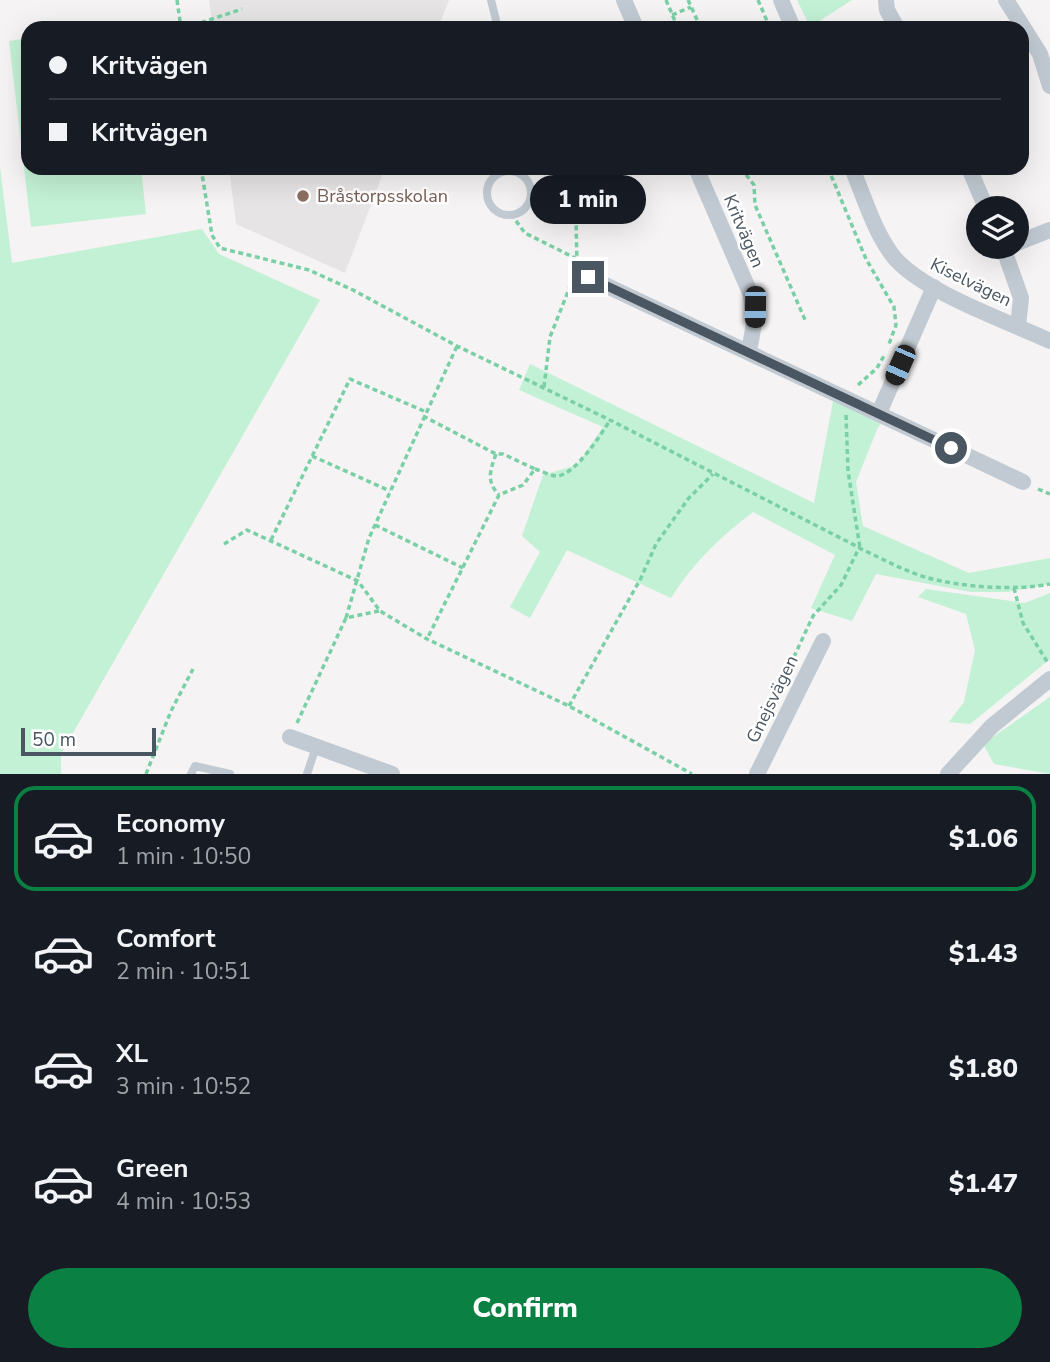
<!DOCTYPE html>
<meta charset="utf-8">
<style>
:root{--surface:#171b24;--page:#242831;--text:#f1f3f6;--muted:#9ea1a6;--line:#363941;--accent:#0b8043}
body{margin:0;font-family:"Nunito Sans",sans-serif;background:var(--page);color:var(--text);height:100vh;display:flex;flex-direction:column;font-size:26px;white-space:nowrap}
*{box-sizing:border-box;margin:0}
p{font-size:23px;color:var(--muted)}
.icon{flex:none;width:38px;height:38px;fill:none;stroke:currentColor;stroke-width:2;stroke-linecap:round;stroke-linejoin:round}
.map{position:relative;height:774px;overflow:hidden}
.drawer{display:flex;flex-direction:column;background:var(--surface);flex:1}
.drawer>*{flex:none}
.banner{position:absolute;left:21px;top:21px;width:1008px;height:154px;border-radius:21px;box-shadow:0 7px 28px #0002;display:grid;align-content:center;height:154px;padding:0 28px;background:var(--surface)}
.buttons{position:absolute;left:966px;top:196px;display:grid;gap:14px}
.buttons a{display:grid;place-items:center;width:63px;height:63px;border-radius:50%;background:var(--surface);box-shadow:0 7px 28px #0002;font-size:35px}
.scale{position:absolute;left:21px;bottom:18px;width:135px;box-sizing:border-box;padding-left:7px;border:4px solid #4a5661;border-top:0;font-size:19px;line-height:24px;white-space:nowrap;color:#4a5661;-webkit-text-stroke:5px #fff;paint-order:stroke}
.end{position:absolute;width:32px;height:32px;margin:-16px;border:9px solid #4a5661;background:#fff;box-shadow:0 0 0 4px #fff}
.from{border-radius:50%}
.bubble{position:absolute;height:49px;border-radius:24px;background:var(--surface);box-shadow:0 7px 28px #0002;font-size:23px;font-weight:800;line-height:49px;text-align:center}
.car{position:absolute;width:21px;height:42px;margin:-21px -10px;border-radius:9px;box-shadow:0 0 5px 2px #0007;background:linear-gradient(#222 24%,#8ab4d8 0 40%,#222 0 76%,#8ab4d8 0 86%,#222 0)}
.banner b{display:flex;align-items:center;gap:24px;height:66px;font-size:26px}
.banner b+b{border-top:2px solid var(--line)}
.banner i{width:18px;height:18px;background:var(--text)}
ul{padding:12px 0 0;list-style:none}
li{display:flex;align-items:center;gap:21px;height:105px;margin:0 14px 10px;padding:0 14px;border:4px solid transparent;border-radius:21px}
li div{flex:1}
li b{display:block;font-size:26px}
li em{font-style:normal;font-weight:800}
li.on{border-color:var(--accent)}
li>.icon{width:63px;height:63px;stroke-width:1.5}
.button{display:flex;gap:14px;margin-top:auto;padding:14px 28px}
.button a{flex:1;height:80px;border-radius:42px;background:var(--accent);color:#fff;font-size:28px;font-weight:800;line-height:80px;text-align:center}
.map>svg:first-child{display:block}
</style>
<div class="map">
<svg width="1050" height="774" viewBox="0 0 1050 774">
<rect width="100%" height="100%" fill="#f5f3f3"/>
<path fill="#e6e4e5" d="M209 0H449L438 28H213Z
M229 168H385L345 273 236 224Z"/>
<path fill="#c3f1d5" d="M797 0H852L810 27Z
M28 38V168H141L146 214 31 227 9 41Z
M0 167 12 263 202 229 219 254 320 300 61 754V774H0Z
M530 364 814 503 834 396 887 418 878 427 856 482 863 526 969 573 1050 558V584L1008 592H971L876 574 852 621 811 608 835 555 753 512C720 537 693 563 671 598L567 550 530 618 510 607 540 552 522 536 543 475 577 465 603 427 519 390Z
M926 589 1025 603 1050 593V659L970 724 949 722 964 702 975 650 966 614 918 597Z
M1050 697V774L994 764 983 744Z"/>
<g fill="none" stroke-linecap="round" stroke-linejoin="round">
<path stroke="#7ad0a6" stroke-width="3.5" stroke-dasharray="5 3.5" stroke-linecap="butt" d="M177 0 181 28
M666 0 678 28
M688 0 699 24
M758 0 770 28
M672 15 691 7
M185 28 242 9
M201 168 212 235 220 248 309 270 353 290 457 346 610 420 860 548
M561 168 576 219 577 265
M741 168 754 185 755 205 806 322
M828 168 866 259 894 307 896 325 889 344
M511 214 525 233 577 259
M858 385 877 368 885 354
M544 387 550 337 573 279
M846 415 848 471 860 548
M423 416 496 454H503L535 469 523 485 499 495 427 639
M496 454C490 471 486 481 499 495
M312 456 390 491
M535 469C542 471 550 476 557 476 575 475 601 435 610 420
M1038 489 1050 494
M375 525 463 568
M271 540 350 379 424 411
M224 544 247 530 358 581 380 611 427 639 569 706 692 774
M1014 588 1023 623 1048 663
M346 618 369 538 457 346
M783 680 813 616 841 585 859 548C881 558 902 570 925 577 959 587 1015 591 1050 584
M569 706 641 578 656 544 688 499 713 474
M297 723 346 618 379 611
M146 774 171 711 193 669"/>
<path stroke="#c1cad2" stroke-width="8" d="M491 0 498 28
M487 193a22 22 0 1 1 44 0a22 22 0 1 1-44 0Z
M191 774 195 766 230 774
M307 774 316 747"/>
<path stroke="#c1cad2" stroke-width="16" d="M624 0 636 28
M781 0 793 28
M886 0 887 10 897 28
M1006 0 1040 54 1050 86
M696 168 751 295 754 324 749 351
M852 168C864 197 874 231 893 256 922 292 1007 321 1050 341
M969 168 986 208
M1017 243 1050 230
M1003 247 1021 298 1018 326
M588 277 1023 482
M879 413 934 287
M290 737 392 774
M757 774 823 641
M948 774 992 726 1050 679"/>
</g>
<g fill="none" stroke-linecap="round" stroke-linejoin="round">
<path stroke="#4a5661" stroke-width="9" d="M588 277 951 448"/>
</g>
<circle fill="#8d6e63" stroke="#fff" stroke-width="2.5" cx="303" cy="196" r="7"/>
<g text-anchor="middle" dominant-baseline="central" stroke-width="5" stroke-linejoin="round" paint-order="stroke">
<g font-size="18" fill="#785e54" stroke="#fff" text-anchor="start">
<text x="317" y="196">Bråstorpsskolan</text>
</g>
<g font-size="18" fill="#4a5661" stroke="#fff">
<text transform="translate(744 231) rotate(67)">Kritvägen</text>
<text transform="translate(971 282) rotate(26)">Kiselvägen</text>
<text transform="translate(772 699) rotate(-64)">Gnejsvägen</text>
</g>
</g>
</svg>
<div class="buttons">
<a><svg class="icon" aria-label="layers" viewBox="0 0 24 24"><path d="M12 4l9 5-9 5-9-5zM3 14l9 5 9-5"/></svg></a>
</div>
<div class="scale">50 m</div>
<i class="end from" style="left:951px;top:448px"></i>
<i class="end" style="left:588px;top:277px"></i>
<div class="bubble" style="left:530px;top:175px;width:116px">1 min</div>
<i class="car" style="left:755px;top:307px;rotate:181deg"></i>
<i class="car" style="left:900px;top:365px;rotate:204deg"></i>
<div class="banner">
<b><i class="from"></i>Kritvägen</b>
<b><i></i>Kritvägen</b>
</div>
</div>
<section class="drawer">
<ul>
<li class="on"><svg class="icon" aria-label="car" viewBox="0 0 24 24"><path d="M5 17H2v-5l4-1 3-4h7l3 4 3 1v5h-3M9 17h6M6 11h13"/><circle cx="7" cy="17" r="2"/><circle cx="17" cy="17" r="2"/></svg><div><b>Economy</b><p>1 min · 10:50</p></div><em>$1.06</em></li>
<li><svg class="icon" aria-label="car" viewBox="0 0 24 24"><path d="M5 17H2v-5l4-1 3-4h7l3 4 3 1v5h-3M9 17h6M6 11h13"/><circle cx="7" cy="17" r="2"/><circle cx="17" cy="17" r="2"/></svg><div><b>Comfort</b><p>2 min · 10:51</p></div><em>$1.43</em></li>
<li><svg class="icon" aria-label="car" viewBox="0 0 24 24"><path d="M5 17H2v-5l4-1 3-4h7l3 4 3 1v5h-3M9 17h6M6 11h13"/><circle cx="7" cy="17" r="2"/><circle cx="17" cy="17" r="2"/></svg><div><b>XL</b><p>3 min · 10:52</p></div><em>$1.80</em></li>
<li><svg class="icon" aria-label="car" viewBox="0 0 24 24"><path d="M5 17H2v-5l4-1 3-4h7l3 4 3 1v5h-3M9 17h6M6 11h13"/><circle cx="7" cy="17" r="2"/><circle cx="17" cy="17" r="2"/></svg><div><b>Green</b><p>4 min · 10:53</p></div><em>$1.47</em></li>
</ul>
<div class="button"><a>Confirm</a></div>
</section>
